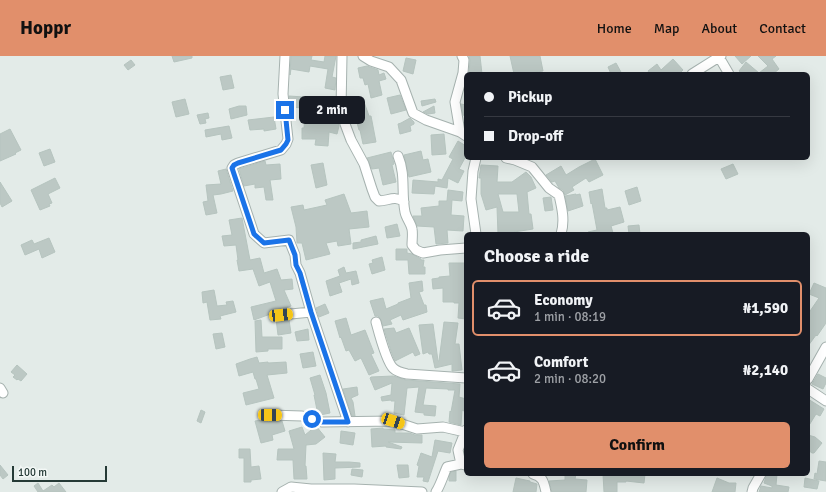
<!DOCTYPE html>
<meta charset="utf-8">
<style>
:root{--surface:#171b24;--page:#20242c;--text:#f1f3f6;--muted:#9ea1a6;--line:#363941;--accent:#e18f6b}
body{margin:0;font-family:Signika,sans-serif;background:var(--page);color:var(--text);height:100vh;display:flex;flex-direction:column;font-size:15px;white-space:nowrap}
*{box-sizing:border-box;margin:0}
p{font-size:13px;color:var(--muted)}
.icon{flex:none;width:22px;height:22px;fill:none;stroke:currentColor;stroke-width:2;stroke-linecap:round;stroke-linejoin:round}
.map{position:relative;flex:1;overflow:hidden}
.details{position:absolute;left:464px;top:176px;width:346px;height:244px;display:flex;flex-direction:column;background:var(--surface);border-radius:6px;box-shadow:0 4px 16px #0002}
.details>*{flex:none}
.guide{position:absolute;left:464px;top:16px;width:346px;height:88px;border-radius:6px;box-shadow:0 4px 16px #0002;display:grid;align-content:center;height:88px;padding:0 20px;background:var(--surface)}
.scale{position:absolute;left:12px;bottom:10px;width:95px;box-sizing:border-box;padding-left:4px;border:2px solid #253a36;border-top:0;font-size:11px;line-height:14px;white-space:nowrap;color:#253a36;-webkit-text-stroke:3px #f3f8f6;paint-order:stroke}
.end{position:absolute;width:18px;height:18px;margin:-9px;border:5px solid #1a73e8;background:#fff;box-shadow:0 0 0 2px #fff}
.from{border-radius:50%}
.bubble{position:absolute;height:28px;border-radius:6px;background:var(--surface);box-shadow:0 4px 16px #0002;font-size:13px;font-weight:800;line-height:28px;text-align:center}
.car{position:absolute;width:12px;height:24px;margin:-12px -6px;border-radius:5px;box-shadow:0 0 3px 1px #0007;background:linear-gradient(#f5c518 24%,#345 0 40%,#f5c518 0 76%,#345 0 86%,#f5c518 0)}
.guide b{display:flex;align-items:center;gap:14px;height:38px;font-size:15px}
.guide b+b{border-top:1px solid var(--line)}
.guide i{width:10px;height:10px;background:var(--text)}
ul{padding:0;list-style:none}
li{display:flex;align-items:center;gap:12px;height:56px;margin:0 8px 6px;padding:0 12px;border:2px solid transparent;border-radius:6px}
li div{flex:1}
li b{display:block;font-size:15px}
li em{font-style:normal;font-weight:800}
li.selected{border-color:var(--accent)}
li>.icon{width:36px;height:36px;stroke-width:1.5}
h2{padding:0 20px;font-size:18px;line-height:48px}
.button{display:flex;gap:8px;margin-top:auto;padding:8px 20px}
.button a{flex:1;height:46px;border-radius:6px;background:var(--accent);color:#111;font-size:16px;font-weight:800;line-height:46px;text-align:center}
header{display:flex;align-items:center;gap:24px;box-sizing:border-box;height:56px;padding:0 20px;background:var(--accent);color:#111}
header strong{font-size:19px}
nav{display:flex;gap:22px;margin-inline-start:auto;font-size:14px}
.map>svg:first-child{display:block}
</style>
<header>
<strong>Hoppr</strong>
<nav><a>Home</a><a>Map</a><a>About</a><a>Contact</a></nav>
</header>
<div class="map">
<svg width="826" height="436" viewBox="0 0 826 436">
<rect width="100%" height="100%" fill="#e3ebe8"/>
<path fill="#bcc8c4" stroke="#b6c4bf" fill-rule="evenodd" d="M172 0H192V2L174 6Z
M291 0H312L311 4 324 6 325 0H336L332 21 336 22 335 34 325 32 328 13 310 10 309 16 291 13 290 19Z
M469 0H480L482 18H469L470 4Z
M510 0H540L543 15 525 18H514Z
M735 0H751L742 8Z
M758 0H776L772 3 779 13 773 18H743L739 15 746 6 759 17 768 10Z
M406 2 416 4 413 18 403 15Z
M673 3 683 14 679 18H650L648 15 657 8 661 14Z
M131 4 135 9 128 14 124 9Z
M616 7 622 18H611L608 11Z
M367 10 378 14 379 19 384 17 386 23 379 25 382 39 371 42 368 28 365 29 363 22H360L358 12Z
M231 19 234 32 223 34 220 21Z
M400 39 406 54 391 58 387 42Z
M289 40 304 41 303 52 290 51Z
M185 43 189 58 176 61 172 46Z
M435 43 436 46 422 50 421 45Z
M321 44 332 47 329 64 338 67 339 70 337 78 329 76 328 90 315 89 316 83H302V72H304L305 57 318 58Z
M364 46 369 60H371L376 86 363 88 360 74H359L356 63H359L354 49Z
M461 48 466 49V60L463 59Z
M239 50H246L247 59 231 63 229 53Z
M434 50 435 57 428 58 423 56Z
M208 57 209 62 205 63 206 67 200 68 197 59Z
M274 61 276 73 264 75V73L250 74 248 64Z
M410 62 414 66V68L410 70 411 75 400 78 398 68 401 67Z
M229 70 232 82 222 84 221 78 206 81 205 74Z
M10 73 21 94 15 97 16 98 0 105V78Z
M444 78 446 98 432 99 431 79Z
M458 85 466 90V100L459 113 464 115 458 127 448 122 447 132 435 130 434 138 412 137 413 124 438 126V123L442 124 453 103 449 101Z
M50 93 55 106 44 110 39 97Z
M421 95 423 104 428 103 431 116 409 121 404 99Z
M391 96 394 108 392 109 396 126 383 129 379 112 372 113 367 102Z
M595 103 603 119 589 126 586 122 572 131 574 134 565 139 563 134 559 132 555 125 552 126 546 119 561 110 566 119 579 111Z
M265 105 266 109 280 108 281 123 270 124 273 144H266L264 131 255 132V128L244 130 239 113Z
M323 107 327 129 316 132 311 109Z
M733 108 738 118 726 123 721 113Z
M481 109 498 110 497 126H512L526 116 531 121 536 132 527 136 529 158H531L533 173 514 176V178H498L497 151 486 154 481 138V122H479ZM498 138H517L519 156H503Z
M226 113 233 135 221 138 213 139 217 157 206 159 203 146 208 145 206 129 221 128 218 115Z
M55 122 60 132 48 138 52 147 49 148 50 150 40 154 31 134Z
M0 126 12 145 2 151 0 147Z
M637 131 641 145 629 149 625 135Z
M602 133 605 152H607V154L620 151 624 166 611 170 613 177 609 178H588V176L597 174 592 147 591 148 589 136Z
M448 134 463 136 462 145 452 144 451 159 464 160 463 175 447 174 448 187 436 188 434 171 417 170 413 160H422L421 152 439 150V145H447Z
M344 138 351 157 367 155 369 171 349 173 351 188 338 190 337 185 326 187 330 198 306 204 302 187H297L296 171 291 151 303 149 304 154 327 149 325 144Z
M576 138V139L580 138 583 150 568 155 565 140Z
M551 141 553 154 545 155 543 142Z
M242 162 250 204 260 202 264 217 277 213 281 224 292 223 293 233 284 234 291 250 278 254 276 256 254 264 251 251 276 245 270 226 259 230 253 213 239 215 237 204H238L236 189 224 190 222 180 232 179 229 164Z
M397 168 400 180 387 182 385 171Z
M639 169 640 178H629L628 170Z
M376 180 378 188 353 193V187L361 186V184Z
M49 182 55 196 42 202 39 193 25 199 21 189 32 184 34 188Z
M396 193H407V197L412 198 421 203V204H424L423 211H425V218H409L408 204H396Z
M382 201 385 214 372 218 369 208 373 207 372 204Z
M449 207H466V263L458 262 459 247H454V246H443V232L433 233 432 223 439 222V221L450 220Z
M344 211 346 217 356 215 359 227 352 229 351 223 339 227 342 236 330 240 326 225 340 220 338 214Z
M422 225 423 235 419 236 424 249H426L427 256 403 264 401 259 390 264 392 268 383 270 380 262 378 260H375L370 245 383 242 386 253 398 248V247L411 242 409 227Z
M814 227 826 232V267L817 280 816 279 808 290V258L819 242 809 238Z
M214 234 217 250 227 249 226 246 233 245 236 256 220 260 221 263 210 264 207 246 203 247 202 236Z
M325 248 329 257 319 261 316 252Z
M346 262 351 279 365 274 374 297 371 298 379 315 369 319 361 302 355 305 349 294 346 295 341 281 340 282 335 265Z
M276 263 281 265 289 264 291 277 278 279Z
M261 264 262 281H282V293H268V295L256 296 255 265Z
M444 266 458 267 455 288H459L462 314 452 315V308L435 312 432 298H429L428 296 423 298 419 269 433 268 438 305H439Z
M394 272 396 277 409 272 420 298 415 300 413 296 395 305 391 295 384 273Z
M308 273 309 284 297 285 295 276Z
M222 277 225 291 216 293 213 278Z
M313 296 316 310 303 312 300 298Z
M257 301 259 307 268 306V307L286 306 287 317 267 319 274 342 246 349 243 337 259 333 256 323H255L253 316 239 320 236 308 250 303Z
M17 309 27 318 21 325 18 323 17 324 13 321 15 319 11 316Z
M818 318 826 322V327L823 333 812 328Z
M320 319 326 337 330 357 320 359H318L314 339H315L310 322Z
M393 320 406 324 460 328 459 341 466 343 464 355 462 354 461 369 449 366 450 355 451 356 455 334H448V333L426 332 423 349 436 350 435 360 424 359V357L415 356 419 331 407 332 404 359 394 357 395 345H391V344L382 345 381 341 391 339 392 327 375 334 370 322 371 321Z
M357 331 358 339 351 342 353 346 355 360H352L343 333Z
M808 343 824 353 820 360 816 358 808 371Z
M201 354 205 356 201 367 197 365Z
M266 363 268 366 271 365H282L285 375 272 379 273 384 261 387 255 365Z
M316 370 325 381 316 388 306 389 305 410H306L307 423H294L293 404H277L278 393H294L289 375 302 371 305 379Z
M383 372V373L395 374V377H409L415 379H422V387L388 386 402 391 401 393 386 391V390L372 391 371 373Z
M341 375 355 377 353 389 340 387Z
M808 379 815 381 822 387 814 397H812L808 394Z
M435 384 452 387 450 397 438 395 428 426 423 425 424 421H417L419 410 417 409 421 397 432 401Z
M239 393H250L251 411 259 410 261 423 251 424V426H244V402H239Z
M323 397 336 398 335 406H349L360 407V411L335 412V423L324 424Z
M819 405 826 406V425L814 423 815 417 817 418Z
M0 409 8 419 3 423 0 419Z
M397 409H408L409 421 399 422Z
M352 413 363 414 362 421 351 419Z
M456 415V425H449V421L451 416Z
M565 418H576L575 423 587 424 586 436H552L549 425 565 424Z
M603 418H645L644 427 626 425V426H617V436H604Z
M767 418H777L776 429 789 431 788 436H759L761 430 772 432V430L764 427Z
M516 422 530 425V426L537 428 536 436H513Z
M717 422 729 427H736L735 436H712Z
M805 422 819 425 817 433 804 431Z
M38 427 43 435 52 429 54 431 59 427 66 436H38L34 430Z"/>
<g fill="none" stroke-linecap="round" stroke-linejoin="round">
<g stroke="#a6b2af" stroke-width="11">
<path id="minor" d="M285 0 283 38 288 83 286 88 281 94 238 107 234 109 232 112 254 178 264 187 289 184 295 199 296 209 300 217 311 256 348 366
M342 0 341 54 345 68 351 84 364 108 372 133 375 141 379 145C388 145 395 139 404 146
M363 0 371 5 389 11 401 24 413 57 426 64 460 76 466 80
M721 0 719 1 729 18
M692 18 719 1
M460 76 455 46 463 17 464 4 462 0
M398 100C406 119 401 136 405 156 406 162 411 167 412 173 413 178 412 184 412 189L416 194 423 197 440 194 466 192
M476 102 473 115 471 143 476 178
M506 102 515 104 532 111 549 132 559 139C562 152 565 165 561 178
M281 259 311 256
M376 266C379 277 386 305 393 312 397 316 402 317 407 318L466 322
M808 323 826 291
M0 332 3 337
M808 333 826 345
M270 359 302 360 322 366 393 365 417 373 443 371 465 376
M461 408 458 394 466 374
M533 418C543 420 544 427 546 436
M282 436 291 431 311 433H354L422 436
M436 436C441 428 443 420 447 411L461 408 466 409
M752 436 753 432 761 418"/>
</g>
<use href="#minor" stroke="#fff" stroke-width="9"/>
</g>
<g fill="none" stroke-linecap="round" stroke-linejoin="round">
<path stroke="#1a73e8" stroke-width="5" d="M285 54 288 84 286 88 281 94 238 107 234 109 232 112 254 178 264 187 289 184 295 199 296 209 300 217 311 256 348 366H322L312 363"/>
</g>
</svg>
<div class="scale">100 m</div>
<i class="end from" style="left:312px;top:363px"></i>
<i class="end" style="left:285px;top:54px"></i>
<div class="bubble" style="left:299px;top:40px;width:66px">2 min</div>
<i class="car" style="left:281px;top:259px;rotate:84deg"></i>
<i class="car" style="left:270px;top:359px;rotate:91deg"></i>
<i class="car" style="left:393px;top:365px;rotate:108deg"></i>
<div class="guide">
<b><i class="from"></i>Pickup</b>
<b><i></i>Drop-off</b>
</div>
<section class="details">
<h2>Choose a ride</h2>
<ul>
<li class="selected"><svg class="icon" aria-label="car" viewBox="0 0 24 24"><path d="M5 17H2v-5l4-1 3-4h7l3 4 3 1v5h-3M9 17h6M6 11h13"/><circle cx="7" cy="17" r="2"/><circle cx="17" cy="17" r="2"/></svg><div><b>Economy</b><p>1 min · 08:19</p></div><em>₦1,590</em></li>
<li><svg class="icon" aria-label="car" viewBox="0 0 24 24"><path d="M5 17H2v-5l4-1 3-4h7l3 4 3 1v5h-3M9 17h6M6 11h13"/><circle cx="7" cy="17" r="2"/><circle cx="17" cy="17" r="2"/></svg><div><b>Comfort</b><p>2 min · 08:20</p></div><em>₦2,140</em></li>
</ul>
<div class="button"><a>Confirm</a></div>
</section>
</div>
